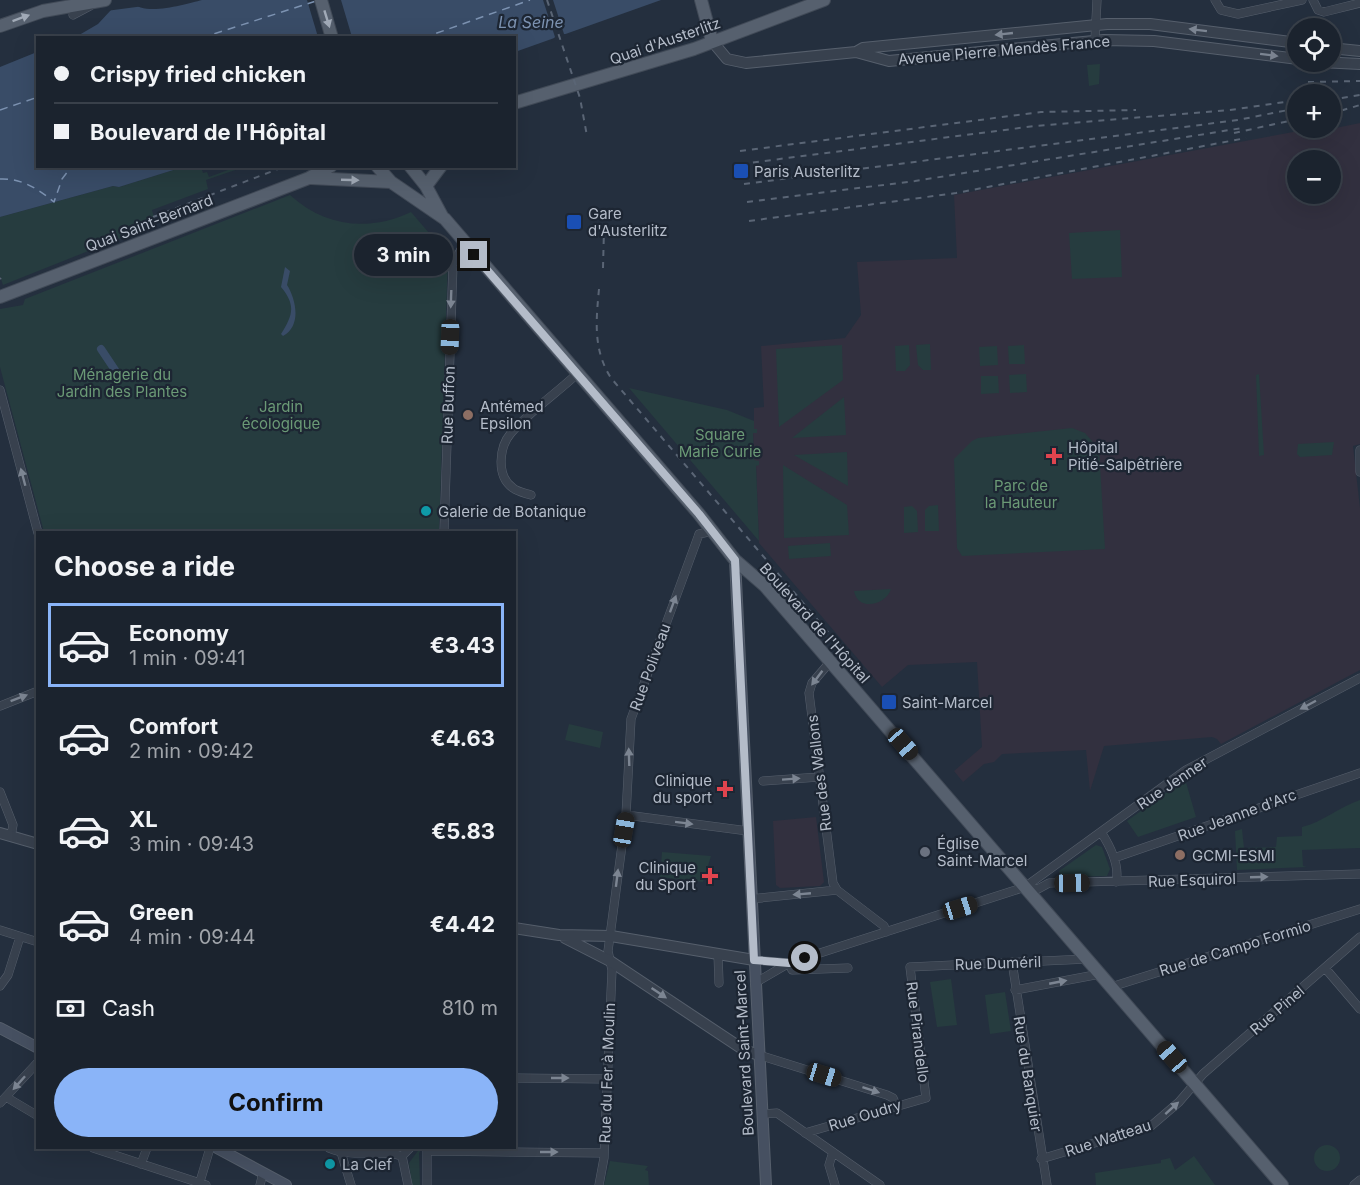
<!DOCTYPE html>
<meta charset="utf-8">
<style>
:root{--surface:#1b232e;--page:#282f3a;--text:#f1f3f6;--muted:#a0a4aa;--line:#39404a;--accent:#8ab4f8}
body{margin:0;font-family:Inter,sans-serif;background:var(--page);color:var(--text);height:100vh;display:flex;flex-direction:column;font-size:22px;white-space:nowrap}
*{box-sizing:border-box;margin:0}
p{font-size:20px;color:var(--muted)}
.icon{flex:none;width:33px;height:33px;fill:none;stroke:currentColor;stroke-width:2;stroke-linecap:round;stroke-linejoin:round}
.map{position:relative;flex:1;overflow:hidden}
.sheet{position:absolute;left:36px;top:531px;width:480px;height:618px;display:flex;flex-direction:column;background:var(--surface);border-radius:0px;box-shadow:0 6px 24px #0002,0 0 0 2px var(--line)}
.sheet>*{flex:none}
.guide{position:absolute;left:36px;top:36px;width:480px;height:132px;border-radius:0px;box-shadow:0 6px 24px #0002,0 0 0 2px var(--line);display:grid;align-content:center;height:132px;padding:0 18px;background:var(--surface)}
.controls{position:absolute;left:1287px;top:18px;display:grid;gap:12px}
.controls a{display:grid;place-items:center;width:54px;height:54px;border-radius:50%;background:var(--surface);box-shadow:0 6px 24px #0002,0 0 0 2px var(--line);font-size:30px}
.end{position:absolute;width:27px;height:27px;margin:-14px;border:8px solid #b4bcc9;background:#111;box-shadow:0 0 0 3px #111}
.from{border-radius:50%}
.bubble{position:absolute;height:42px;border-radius:21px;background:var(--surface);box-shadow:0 6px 24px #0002,0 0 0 2px var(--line);font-size:20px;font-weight:700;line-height:42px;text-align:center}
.car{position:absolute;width:18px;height:36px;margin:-18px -9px;border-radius:8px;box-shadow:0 0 4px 2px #0007;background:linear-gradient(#222 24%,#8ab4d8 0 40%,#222 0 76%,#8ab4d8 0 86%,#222 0)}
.guide b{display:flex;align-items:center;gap:21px;height:57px;font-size:22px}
.guide b+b{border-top:2px solid var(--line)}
.guide i{width:15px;height:15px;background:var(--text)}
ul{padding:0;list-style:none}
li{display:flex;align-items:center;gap:18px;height:84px;margin:0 12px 9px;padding:0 6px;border:3px solid transparent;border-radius:0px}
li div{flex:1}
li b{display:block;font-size:22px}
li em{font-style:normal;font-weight:700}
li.selected{border-color:var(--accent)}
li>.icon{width:54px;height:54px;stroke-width:1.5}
h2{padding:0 18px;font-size:27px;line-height:72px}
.pay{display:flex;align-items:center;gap:15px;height:66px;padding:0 18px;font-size:22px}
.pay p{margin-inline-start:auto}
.action{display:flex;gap:12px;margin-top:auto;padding:12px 18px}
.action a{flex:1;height:69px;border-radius:36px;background:var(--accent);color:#111;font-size:24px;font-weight:700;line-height:69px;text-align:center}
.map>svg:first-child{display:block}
</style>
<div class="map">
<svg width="1360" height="1185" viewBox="0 0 1360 1185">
<rect width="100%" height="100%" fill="#242f3e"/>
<path fill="#32303f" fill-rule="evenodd" d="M1360 123V444L1353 446 1360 508V670L1221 744 1217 739 1212 737 1104 746 1090 791 1086 750 1002 754 994 762 984 764 963 782 954 771 982 747 977 662 908 665 882 687 759 543 756 466 758 461H754L753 433H757L754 429V408L764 407 761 346 845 338 861 315 857 262 957 258 954 195 1315 128 1316 132ZM1298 160H1330V194H1298Z
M816 817 824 882 820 886 780 888 776 885 773 821Z"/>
<path fill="#263c3f" d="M1100 64 1099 84 1089 86 1087 65Z
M183 167H201L203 173 207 172 209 177 236 167H244L206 180 208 189 152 210 156 224 3 285 0 276V217L113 186 119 187Z
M290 195C325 227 369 232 411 212L448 255 439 532H44L0 367V309L23 305 25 299Z
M1120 230 1122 277 1072 279 1069 233Z
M930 344 931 370H923L918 365 916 345Z
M842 345 843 380 779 427 776 349Z
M909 345 910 365 905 371H896L895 346Z
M1024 345 1025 364H1009L1008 346Z
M997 346 998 365 980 366 979 347Z
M1026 374 1027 392 1010 393 1009 375Z
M1259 374 1264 455 1259 456 1256 375Z
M981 376H998L999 393 981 394Z
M629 388 727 410 754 421V429H757V433H753L754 460 759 461V465L756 466 759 541Z
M844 397 846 435 792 438Z
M1072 428 1085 433 1099 449 1105 549 962 556 957 548 954 459 972 441 978 438Z
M1334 442 1332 455 1300 457 1297 454 1298 444Z
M847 452 848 486 794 455Z
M783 465 847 505 849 535 784 538Z
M938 505 939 531H925V510L929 506Z
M912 506 917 511 918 532 904 533V507Z
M830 543 831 556 789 559 788 546Z
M891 589C886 605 858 612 854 591Z
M569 724 603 732 600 748 565 740Z
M1185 779 1196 817 1138 837 1127 821Z
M1360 800V848L1302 850 1303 866 1307 867 1237 870 1235 831 1242 829 1244 848 1276 847 1277 837 1302 836V827C1323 822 1339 807 1360 800Z
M1096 845 1102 847 1110 869 1107 876 1061 877 1059 871Z
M662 852 711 856 703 882 660 877Z
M951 979 957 1025 937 1027 930 982Z
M1005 992 1011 1031 990 1034 985 995Z
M1314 1158a13 13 0 1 1 26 0a13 13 0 1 1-26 0Z
M420 1148H422L419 1153 420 1185H412L409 1163Z
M1194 1156 1215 1185H1096L1095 1173 1161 1163V1160L1170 1158 1175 1170Z
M610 1161 648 1166 645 1170 648 1171 649 1185H604Z"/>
<path fill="#394c67" d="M202 0H661L515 52 514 38H74L98 24 111 10 132 2C144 17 186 4 202 0Z
M37 52 38 166 183 167 119 187 113 186 0 217V67Z
M285 267 290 271 287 285C296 299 302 326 283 336L281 334C293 315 296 305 281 287Z"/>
<path fill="#242f3e" d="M111 0H135L144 6 106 11Z
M307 0H341L352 37H318Z
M543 0H553L564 34 572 35 551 42 555 37Z"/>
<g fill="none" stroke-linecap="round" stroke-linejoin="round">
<path stroke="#394c67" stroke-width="8" d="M101 349 115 370"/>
<path stroke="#7c92b1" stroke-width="1.5" stroke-dasharray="8 6" stroke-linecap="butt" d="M201 38 316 1
M423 38 530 0
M0 110 38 97
M0 179C22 178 38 189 54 202L62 179 72 166"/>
<g stroke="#565f6c" stroke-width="9">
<path id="minor" d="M1215 0 1221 10 1238 14 1302 0
M1313 0 1318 10 1324 12 1360 3
M73 15 90 6
M1095 40 1097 0
M0 390 38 533
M1360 450V472
M531 495C525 493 518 492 513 488 496 476 499 447 511 433 530 411 557 393 578 373
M444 532 453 264 464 244
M830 662 812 683 809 693 833 883 837 890
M0 706 38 691
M763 781 819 777
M0 792 13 825 11 836
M626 815 748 831
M1101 832C1110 846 1120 866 1116 882
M1114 858 1360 773
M1025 887 1038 889 1049 883 1360 874
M751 899 837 890 884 926 886 932
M0 930 38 942
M718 954 719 983
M754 960 789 963
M1012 962 1047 1185
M789 963 792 970 848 968
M1325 968 1360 1009
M755 983 789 963 1025 887 1186 770 1360 678
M0 986 8 975 20 937
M1111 987 1360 909
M1015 990 1100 974
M759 1055 887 1095 893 1098 896 1105
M514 1078 606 1079
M6 1097 38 1116
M0 1103 38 1062
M762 1114 777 1113 880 1185
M805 1133 926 1098 910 967 1087 959
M93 1148 206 1185
M329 1148C352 1158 378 1149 402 1156
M340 1149 351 1185
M833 1152 829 1165 835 1185
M402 1156 408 1185
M402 1156 410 1148
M1041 1159 1151 1126 1179 1102 1203 1074 1360 937
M141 1164 147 1148
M199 1185 210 1148
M260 1185 263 1173
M427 1185V1151L604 1153
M599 1185 604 1158 612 970 608 951 626 815 631 719 698 537 699 534 713 531
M1354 1185 1360 1180"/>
</g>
<g stroke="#565f6c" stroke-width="12">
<path id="tertiary" d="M712 41 727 59 746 63 856 52 863 48 1107 24H1150L1298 43
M1330 48 1360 51
M856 52 889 61 1104 40 1154 41 1298 59
M1320 62 1360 64
M0 833 38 844
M514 928 559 935 611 936 754 960
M565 938 610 961 744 1050 759 1055"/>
</g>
<g stroke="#565f6c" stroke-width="12">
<path id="secondary" d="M735 560 766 1185
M0 1028 38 1048
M217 1148 286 1185"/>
</g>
<g stroke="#414a57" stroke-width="14">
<path id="primary" d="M321 0 332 38
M701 0 712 41
M0 26 43 11 105 0
M514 103 694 49 824 0
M377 166 391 182 445 219 699 514 735 560 765 586 1282 1185
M410 166 426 186 442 216
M311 178 391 182
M426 186 441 166
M0 297 309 178 331 166"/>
</g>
<use href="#minor" stroke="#38414e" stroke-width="8"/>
<use href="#tertiary" stroke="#38414e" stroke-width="10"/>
<use href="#secondary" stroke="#465061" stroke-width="10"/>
<use href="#primary" stroke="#56606e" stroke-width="12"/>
<path stroke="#5a6575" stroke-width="2" stroke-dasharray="6 6" stroke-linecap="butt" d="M547 0 580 98 587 136
M1308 82 1360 81
M1330 100 1360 95
M1330 114 1360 105
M1234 133 1298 119
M740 151 1041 112 1136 110
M741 164 1035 126 1230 110 1298 100
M744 184 1238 120 1288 110
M747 202 915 181 1242 128
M153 217 278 169
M749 221 956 193 1246 138
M603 268 604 229
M0 279 1 278
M599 289C596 321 593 350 611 378L845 652"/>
</g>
<defs><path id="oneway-solid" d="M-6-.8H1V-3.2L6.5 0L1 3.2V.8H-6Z" transform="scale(1.5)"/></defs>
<g fill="#a1aab7">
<use href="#oneway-solid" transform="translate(21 18) rotate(-20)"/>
<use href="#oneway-solid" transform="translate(327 19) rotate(73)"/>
<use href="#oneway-solid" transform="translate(350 180) rotate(2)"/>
</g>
<g fill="#7c8592">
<use href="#oneway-solid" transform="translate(1198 30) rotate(-173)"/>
<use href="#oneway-solid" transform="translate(1004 34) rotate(174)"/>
<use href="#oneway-solid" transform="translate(1269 55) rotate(7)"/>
<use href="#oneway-solid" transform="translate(451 299) rotate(92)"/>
<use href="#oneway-solid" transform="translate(23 477) rotate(-105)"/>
<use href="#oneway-solid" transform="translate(673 604) rotate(-70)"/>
<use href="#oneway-solid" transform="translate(817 678) rotate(127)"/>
<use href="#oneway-solid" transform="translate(19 698) rotate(-21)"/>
<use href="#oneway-solid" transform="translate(1308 705) rotate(152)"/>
<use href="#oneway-solid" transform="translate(629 757) rotate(-92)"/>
<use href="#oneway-solid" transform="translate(791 779) rotate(-4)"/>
<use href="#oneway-solid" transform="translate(684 823) rotate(7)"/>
<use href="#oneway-solid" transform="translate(1259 877) rotate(-2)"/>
<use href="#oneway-solid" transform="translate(617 878) rotate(-83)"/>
<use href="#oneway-solid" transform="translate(802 894) rotate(175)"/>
<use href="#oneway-solid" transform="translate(1058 982) rotate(-11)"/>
<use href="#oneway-solid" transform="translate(659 993) rotate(34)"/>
<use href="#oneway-solid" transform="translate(560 1078)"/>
<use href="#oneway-solid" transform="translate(19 1083) rotate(132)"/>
<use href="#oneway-solid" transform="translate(871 1090) rotate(18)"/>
<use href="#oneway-solid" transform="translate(1172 1108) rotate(-42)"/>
<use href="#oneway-solid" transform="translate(549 1152)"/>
</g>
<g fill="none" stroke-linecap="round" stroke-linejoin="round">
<path stroke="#b4bcc9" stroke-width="8" d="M474 255 699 514 735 560 754 960 789 963 805 958"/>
</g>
<g fill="#1a4fb4" stroke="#1d2633" stroke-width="2">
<rect x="733" y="163" width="16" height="16" rx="3"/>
<rect x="566" y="214" width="16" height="16" rx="3"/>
<rect x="881" y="694" width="16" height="16" rx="3"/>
</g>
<g fill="#8d6e63" stroke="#1d2633" stroke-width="2">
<circle cx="468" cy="415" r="6"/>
<circle cx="1180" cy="855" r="6"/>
</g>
<g fill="#e0444e" stroke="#1d2633" stroke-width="2">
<path d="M1051 447h6v6h6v6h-6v6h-6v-6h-6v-6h6z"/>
<path d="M722 780h6v6h6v6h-6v6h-6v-6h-6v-6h6z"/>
<path d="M707 867h6v6h6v6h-6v6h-6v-6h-6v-6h6z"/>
</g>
<g fill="#0f9aa8" stroke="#1d2633" stroke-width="2">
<circle cx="426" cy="511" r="6"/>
<circle cx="330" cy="1164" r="6"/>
</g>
<circle fill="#6b7280" stroke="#1d2633" stroke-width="2" cx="925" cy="852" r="6"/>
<g text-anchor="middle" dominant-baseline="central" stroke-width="4.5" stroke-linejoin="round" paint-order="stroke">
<g font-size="15" fill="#b4bcc9" stroke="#1d2633">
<text transform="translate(665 41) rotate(-19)">Quai d'Austerlitz</text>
<text transform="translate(1004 50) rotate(-5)">Avenue Pierre Mendès France</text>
<text transform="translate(149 223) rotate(-21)">Quai Saint-Bernard</text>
<text transform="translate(448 405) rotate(-88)">Rue Buffon</text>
<text transform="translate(815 623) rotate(48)">Boulevard de l'Hôpital</text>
<text transform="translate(650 667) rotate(-70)">Rue Poliveau</text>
<text transform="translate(819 773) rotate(-97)">Rue des Wallons</text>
<text transform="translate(1172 783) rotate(-34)">Rue Jenner</text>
<text transform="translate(1237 815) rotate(-20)">Rue Jeanne d'Arc</text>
<text transform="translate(1192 880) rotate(-2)">Rue Esquirol</text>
<text transform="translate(1235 948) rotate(-17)">Rue de Campo Formio</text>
<text transform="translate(998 963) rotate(-2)">Rue Duméril</text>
<text transform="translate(1277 1010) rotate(-41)">Rue Pinel</text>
<text transform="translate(918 1032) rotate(83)">Rue Pirandello</text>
<text transform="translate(744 1053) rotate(-93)">Boulevard Saint-Marcel</text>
<text transform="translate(607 1073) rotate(-88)">Rue du Fer à Moulin</text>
<text transform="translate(1028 1074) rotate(81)">Rue du Banquier</text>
<text transform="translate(865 1115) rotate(-17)">Rue Oudry</text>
<text transform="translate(1108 1138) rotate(-18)">Rue Watteau</text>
</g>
<g font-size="15" fill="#b4bcc9" stroke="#1d2633" text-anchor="start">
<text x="754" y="171">Paris Austerlitz</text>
<text x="588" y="213">Gare<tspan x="588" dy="17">d'Austerlitz</tspan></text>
<text x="480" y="406">Antémed<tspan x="480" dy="17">Epsilon</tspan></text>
<text x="1068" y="447">Hôpital<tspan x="1068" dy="17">Pitié-Salpêtrière</tspan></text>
<text x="438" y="511">Galerie de Botanique</text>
<text x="902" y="702">Saint-Marcel</text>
<text x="712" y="780" text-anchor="end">Clinique<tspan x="712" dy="17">du sport</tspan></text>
<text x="937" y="843">Église<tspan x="937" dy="17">Saint-Marcel</tspan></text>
<text x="1192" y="855">GCMI-ESMI</text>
<text x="696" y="867" text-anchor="end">Clinique<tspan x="696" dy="17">du Sport</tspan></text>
<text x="342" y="1164">La Clef</text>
</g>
<g font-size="15" fill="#6b9a76" stroke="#1d2633">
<text x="122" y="374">Ménagerie du<tspan x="122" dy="17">Jardin des Plantes</tspan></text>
<text x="281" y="406">Jardin<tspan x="281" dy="17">écologique</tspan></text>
<text x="720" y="434">Square<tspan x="720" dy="17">Marie Curie</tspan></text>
<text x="1021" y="485">Parc de<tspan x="1021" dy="17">la Hauteur</tspan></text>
</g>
<g font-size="16" font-style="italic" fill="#7c92b1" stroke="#1d2633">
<text x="531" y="22">La Seine</text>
</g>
</g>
</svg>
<div class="controls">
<a><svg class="icon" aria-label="locate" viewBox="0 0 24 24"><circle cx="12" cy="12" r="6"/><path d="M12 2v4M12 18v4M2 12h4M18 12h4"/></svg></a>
<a>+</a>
<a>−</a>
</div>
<i class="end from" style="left:805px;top:958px"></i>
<i class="end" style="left:474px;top:255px"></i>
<div class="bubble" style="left:354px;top:234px;width:99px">3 min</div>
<i class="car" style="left:450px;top:337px;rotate:182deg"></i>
<i class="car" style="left:903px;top:744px;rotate:139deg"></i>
<i class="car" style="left:624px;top:830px;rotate:10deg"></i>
<i class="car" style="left:1072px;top:883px;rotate:89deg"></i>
<i class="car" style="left:960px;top:908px;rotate:73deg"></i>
<i class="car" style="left:1172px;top:1057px;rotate:319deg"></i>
<i class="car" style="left:824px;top:1075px;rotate:107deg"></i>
<div class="guide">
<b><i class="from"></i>Crispy fried chicken</b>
<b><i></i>Boulevard de l'Hôpital</b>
</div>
<section class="sheet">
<h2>Choose a ride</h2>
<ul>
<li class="selected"><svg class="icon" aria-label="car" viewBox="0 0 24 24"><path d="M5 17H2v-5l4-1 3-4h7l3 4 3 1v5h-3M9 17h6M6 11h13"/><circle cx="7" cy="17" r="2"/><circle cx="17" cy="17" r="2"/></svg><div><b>Economy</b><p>1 min · 09:41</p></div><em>€3.43</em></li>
<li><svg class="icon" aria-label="car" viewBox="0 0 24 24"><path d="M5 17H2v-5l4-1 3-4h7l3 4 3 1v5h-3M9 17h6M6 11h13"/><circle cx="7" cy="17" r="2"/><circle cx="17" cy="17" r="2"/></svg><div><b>Comfort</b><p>2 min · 09:42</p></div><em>€4.63</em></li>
<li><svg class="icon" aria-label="car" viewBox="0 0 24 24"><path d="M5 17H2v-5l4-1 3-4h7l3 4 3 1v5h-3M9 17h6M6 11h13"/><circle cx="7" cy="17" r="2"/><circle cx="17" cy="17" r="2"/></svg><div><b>XL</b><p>3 min · 09:43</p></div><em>€5.83</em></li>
<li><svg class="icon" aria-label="car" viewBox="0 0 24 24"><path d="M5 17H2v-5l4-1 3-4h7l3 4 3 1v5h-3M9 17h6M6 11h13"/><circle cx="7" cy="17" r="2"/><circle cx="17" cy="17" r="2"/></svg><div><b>Green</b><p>4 min · 09:44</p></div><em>€4.42</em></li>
</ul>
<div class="pay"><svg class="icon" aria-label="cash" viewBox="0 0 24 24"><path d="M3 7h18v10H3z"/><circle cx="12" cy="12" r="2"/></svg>Cash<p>810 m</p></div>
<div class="action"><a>Confirm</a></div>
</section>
</div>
